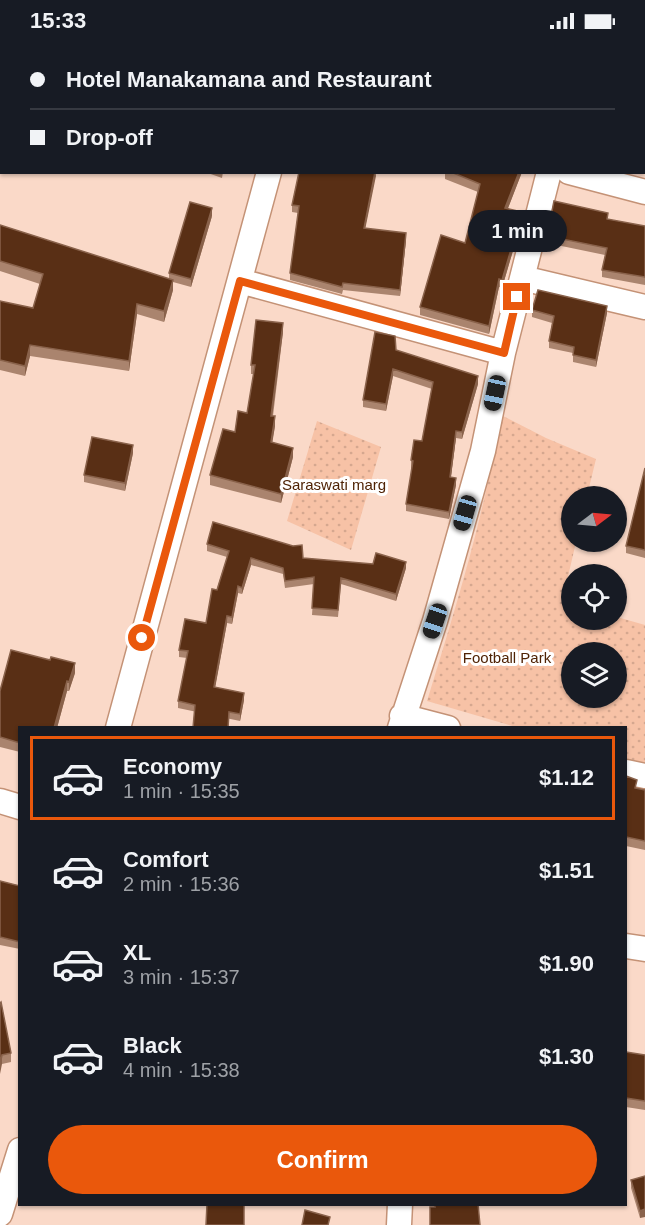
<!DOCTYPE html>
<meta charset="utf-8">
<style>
:root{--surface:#171b24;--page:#20242c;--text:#f1f3f6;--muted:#9ea1a6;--line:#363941;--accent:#ea580c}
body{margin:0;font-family:Helvetica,sans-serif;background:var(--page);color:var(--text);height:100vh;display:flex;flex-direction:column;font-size:22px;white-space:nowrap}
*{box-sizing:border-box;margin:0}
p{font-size:20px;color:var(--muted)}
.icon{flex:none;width:33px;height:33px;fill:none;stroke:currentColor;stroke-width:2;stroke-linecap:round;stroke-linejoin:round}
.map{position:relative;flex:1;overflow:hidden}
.drawer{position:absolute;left:18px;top:684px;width:609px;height:480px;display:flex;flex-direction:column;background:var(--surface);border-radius:0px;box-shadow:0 2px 4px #0004}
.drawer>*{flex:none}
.top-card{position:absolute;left:0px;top:0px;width:645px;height:132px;box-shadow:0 2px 4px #0004;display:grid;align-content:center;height:132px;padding:0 30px;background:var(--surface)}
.needle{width:39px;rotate:74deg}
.controls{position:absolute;left:561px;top:444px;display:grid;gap:12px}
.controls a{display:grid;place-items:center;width:66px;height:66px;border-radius:50%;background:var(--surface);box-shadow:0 2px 4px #0004;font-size:30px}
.end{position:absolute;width:27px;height:27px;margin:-14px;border:8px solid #ea580c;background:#fff;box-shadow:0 0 0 3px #fff}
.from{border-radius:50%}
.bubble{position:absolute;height:42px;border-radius:21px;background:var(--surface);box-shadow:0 2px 4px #0004;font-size:20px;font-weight:800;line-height:42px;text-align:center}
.car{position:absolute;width:18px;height:36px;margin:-18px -9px;border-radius:8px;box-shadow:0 0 4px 2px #0007;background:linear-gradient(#222 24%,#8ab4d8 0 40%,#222 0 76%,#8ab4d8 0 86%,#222 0)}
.top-card b{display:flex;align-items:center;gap:21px;height:57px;font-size:22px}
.top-card b+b{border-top:2px solid var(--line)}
.top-card i{width:15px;height:15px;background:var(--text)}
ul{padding:10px 0 0;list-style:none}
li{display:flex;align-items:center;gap:18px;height:84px;margin:0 12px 9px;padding:0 18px;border:3px solid transparent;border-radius:0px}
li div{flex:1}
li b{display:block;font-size:22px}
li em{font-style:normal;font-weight:800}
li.selected{border-color:var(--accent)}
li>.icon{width:54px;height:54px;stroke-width:1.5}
.button{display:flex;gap:12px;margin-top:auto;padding:12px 30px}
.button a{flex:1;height:69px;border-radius:36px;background:var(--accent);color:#fff;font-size:24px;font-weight:800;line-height:69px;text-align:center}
.status{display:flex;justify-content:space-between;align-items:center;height:42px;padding:0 30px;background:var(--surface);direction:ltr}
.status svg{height:16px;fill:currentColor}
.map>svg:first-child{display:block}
</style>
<div class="status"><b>15:33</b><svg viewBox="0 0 49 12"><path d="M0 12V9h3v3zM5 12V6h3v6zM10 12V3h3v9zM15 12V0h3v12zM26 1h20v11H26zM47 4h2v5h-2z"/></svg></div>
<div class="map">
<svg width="645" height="1183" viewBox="0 0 645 1183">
<defs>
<pattern id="park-dots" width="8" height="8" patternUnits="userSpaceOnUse" patternTransform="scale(1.5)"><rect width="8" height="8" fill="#f7c2a6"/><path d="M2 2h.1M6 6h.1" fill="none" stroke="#d5a78f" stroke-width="1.8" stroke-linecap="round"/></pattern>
</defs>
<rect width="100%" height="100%" fill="#fad9c8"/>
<path fill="url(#park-dots)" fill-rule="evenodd" d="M501 373 546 396 596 417 587 454H572V500H576L564 552 565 560 571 562 572 578H616L617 575 645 583V723L626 717V686L516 685 427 659C456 565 485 471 501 373ZM572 610H616V656H572Z
M317 379 381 405 351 508 287 479Z"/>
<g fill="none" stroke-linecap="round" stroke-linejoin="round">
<g stroke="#c49276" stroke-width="27">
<path id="street" d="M302 2 303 0
M586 2 587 0
M569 130 645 150
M522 236 645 265
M240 239 503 311
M402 674 448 686
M118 686 269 130
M400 686 435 579 483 409 503 311 549 130
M626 730 645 734
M0 759 20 765
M626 904 645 907
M0 1172 20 1108
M399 1183 400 1162"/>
</g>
<use href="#street" stroke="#fff" stroke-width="24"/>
</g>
<path fill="#aa846e" d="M0 0 2 2V63L0 62Z
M341 0H410V2H340Z
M205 130H223L222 136Z
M376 130 365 186 406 198 400 254 343 248 342 252 290 238V231L298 171 292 170V163Z
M445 130H522L508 166 522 178 502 246 499 245 489 292 420 273V265L465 201 478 150 445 137Z
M212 174 191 245 173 240V248L164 280 137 272 129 329 30 314 25 334 0 328V259L33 266 40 242 0 229V183L169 237V231Z
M608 178 645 184V243L602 235V228L605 213 547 201V194Z
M532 268 607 271 596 325 573 320V311L549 306V299L552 281 532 275Z
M283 290 273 374 275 384 272 400 293 415 281 461 210 443V433L235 390 247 371 254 332H251V323Z
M396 308 478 342 462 397 456 396 451 435 456 443 449 477 406 469V462L412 426H411V418L422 399 432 347 393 334 386 369 363 365V358Z
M133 411 125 449 84 440V433Z
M645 426V516L626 511V504Z
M207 502 303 516 406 526 396 559 341 542 338 575 312 573 314 542 285 546 283 532 251 523 242 552 238 551 232 582 227 581 215 645 244 658 240 679 178 666V659L187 616 179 615V608L206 581 227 515 207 509Z
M75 631 69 649H67L57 686H20V710L0 705V649Z
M626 734 637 746 645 748V808L626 804Z
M0 839 20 844V907L0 903Z
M0 961 11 1011V1020L2 1022Z
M626 1010 645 1013V1068L626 1065Z
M645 1134 640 1176 631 1146V1138Z"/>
<path fill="#89624b" d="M375 130 376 134 364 193V186Z
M519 130H522L505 174V166Z
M212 166V174L191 245V237Z
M522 170V178L502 246V238Z
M406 191V198L400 254V248Z
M499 237V245L489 292V284Z
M173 238V248L164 280V269Z
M137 262V272L129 329V319Z
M607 264V271L596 325V318Z
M283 281V290L271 383V374Z
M30 303V314L25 334V324Z
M393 327V334L386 369V362Z
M478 334V342L462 397V390Z
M275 374V384L271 409V400Z
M456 389V396L450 442V435Z
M133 403V411L125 449V441Z
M293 406V415L281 461V452Z
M456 436V443L449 477V470Z
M251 516V523L242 552V546Z
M406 520V526L396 559V552Z
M238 544V551L232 582V575Z
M227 574V581L214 652V645Z
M75 621V631L69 649V640Z
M67 639V649L57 686H54Z
M244 651V658L240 679V672Z
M2 1013V1022L0 1032V1023Z
M645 1167V1175L640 1176V1169Z"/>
<path fill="#592f15" stroke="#89624b" stroke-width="1.5" d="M0 0H12L17 1 2 2V52H0Z
M341 0H391V2H340Z
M532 0H563L562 2H531Z
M644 71 645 72V112H644Z
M299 130H375L364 186 406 191 400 248 343 241 342 245 290 231 299 164 292 163Z
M451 130H519L505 166 522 170 502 238 499 237 489 284 420 265 441 193 465 201 480 142Z
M554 159 608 171 607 177 645 184V235L602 228 607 206 547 194Z
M190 160 212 166 191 237 169 231Z
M0 183 173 238 164 269 137 262 129 319 30 303 25 324 0 318V259L33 266 43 232 0 219Z
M538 248 607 264 596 318 573 313 574 305 549 299 554 274 532 268Z
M256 278 283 281 271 374H275L271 400 293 406 281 452 210 433 223 387 235 390 238 369 247 371 255 323H251Z
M375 290 395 294 396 308 478 334 462 390 456 389 450 435 456 436 449 470 406 462 413 419 411 418 414 398 422 399 433 340 393 327 386 362 363 358Z
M92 395 133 403 125 441 84 433Z
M645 426V508L626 504Z
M213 480 293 504 302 503 303 516 373 522 376 511 406 520 396 552 341 536 338 568 312 566 314 535 285 539 283 526 251 516 242 546 238 544 232 575 227 574 214 645 244 651 240 672 229 670 228 686H193L195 663 178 659 188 609 179 608 185 577 206 581 212 547 217 548 229 509 207 502Z
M11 608 50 618 51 615 75 621 69 640 67 639 54 686H20V701L0 695V649Z
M626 734 637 738 635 746 645 748V799L626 795Z
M0 839 20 844V900L0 895Z
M1 960 11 1011 2 1013 0 1023V961Z
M626 1010 645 1013V1059L626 1056Z
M645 1134V1167L640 1169 631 1138Z
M207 1162H244V1183H206Z
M434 1162H478L480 1183H430V1165H435Z
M305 1168 330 1175 328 1183H302Z"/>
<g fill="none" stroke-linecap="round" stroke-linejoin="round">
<path stroke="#ea580c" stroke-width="8" d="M142 596 240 239 504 311 517 255"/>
</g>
<g text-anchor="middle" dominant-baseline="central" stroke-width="6" stroke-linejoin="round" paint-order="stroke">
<g font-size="15" fill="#4f2305" stroke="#fff">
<text x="334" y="442">Saraswati marg</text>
<text x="507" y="615">Football Park</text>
</g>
</g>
</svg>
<div class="controls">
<a><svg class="needle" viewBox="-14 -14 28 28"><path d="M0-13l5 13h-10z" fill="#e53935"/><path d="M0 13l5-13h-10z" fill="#9ea1a6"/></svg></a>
<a><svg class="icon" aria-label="locate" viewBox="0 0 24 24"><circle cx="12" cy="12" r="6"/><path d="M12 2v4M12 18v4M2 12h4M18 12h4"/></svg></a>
<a><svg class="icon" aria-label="layers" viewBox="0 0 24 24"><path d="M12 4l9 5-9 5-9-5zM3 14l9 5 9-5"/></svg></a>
</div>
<i class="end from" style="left:142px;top:596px"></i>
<i class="end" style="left:517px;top:255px"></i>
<div class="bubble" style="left:468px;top:168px;width:99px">1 min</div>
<i class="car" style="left:495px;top:351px;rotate:192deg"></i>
<i class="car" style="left:465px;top:471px;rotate:196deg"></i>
<i class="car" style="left:435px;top:579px;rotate:199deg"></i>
<div class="top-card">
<b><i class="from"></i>Hotel Manakamana and Restaurant</b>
<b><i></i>Drop-off</b>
</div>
<section class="drawer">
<ul>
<li class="selected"><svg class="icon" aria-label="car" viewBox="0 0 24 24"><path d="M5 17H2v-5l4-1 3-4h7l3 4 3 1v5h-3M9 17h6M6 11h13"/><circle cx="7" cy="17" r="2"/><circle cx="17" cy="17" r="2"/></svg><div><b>Economy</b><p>1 min · 15:35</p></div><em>$1.12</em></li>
<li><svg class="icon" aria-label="car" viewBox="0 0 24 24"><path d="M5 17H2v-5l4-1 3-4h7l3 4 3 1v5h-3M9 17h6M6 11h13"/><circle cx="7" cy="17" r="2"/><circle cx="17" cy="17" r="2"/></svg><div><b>Comfort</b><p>2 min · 15:36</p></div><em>$1.51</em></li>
<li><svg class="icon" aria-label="car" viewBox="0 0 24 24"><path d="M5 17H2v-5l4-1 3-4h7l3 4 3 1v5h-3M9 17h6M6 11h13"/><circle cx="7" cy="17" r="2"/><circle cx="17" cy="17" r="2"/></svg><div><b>XL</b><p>3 min · 15:37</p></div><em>$1.90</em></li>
<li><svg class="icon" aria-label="car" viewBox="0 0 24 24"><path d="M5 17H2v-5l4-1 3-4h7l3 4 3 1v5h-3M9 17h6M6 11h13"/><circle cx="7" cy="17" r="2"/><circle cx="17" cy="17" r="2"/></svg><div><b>Black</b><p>4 min · 15:38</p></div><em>$1.30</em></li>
</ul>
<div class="button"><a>Confirm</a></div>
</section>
</div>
